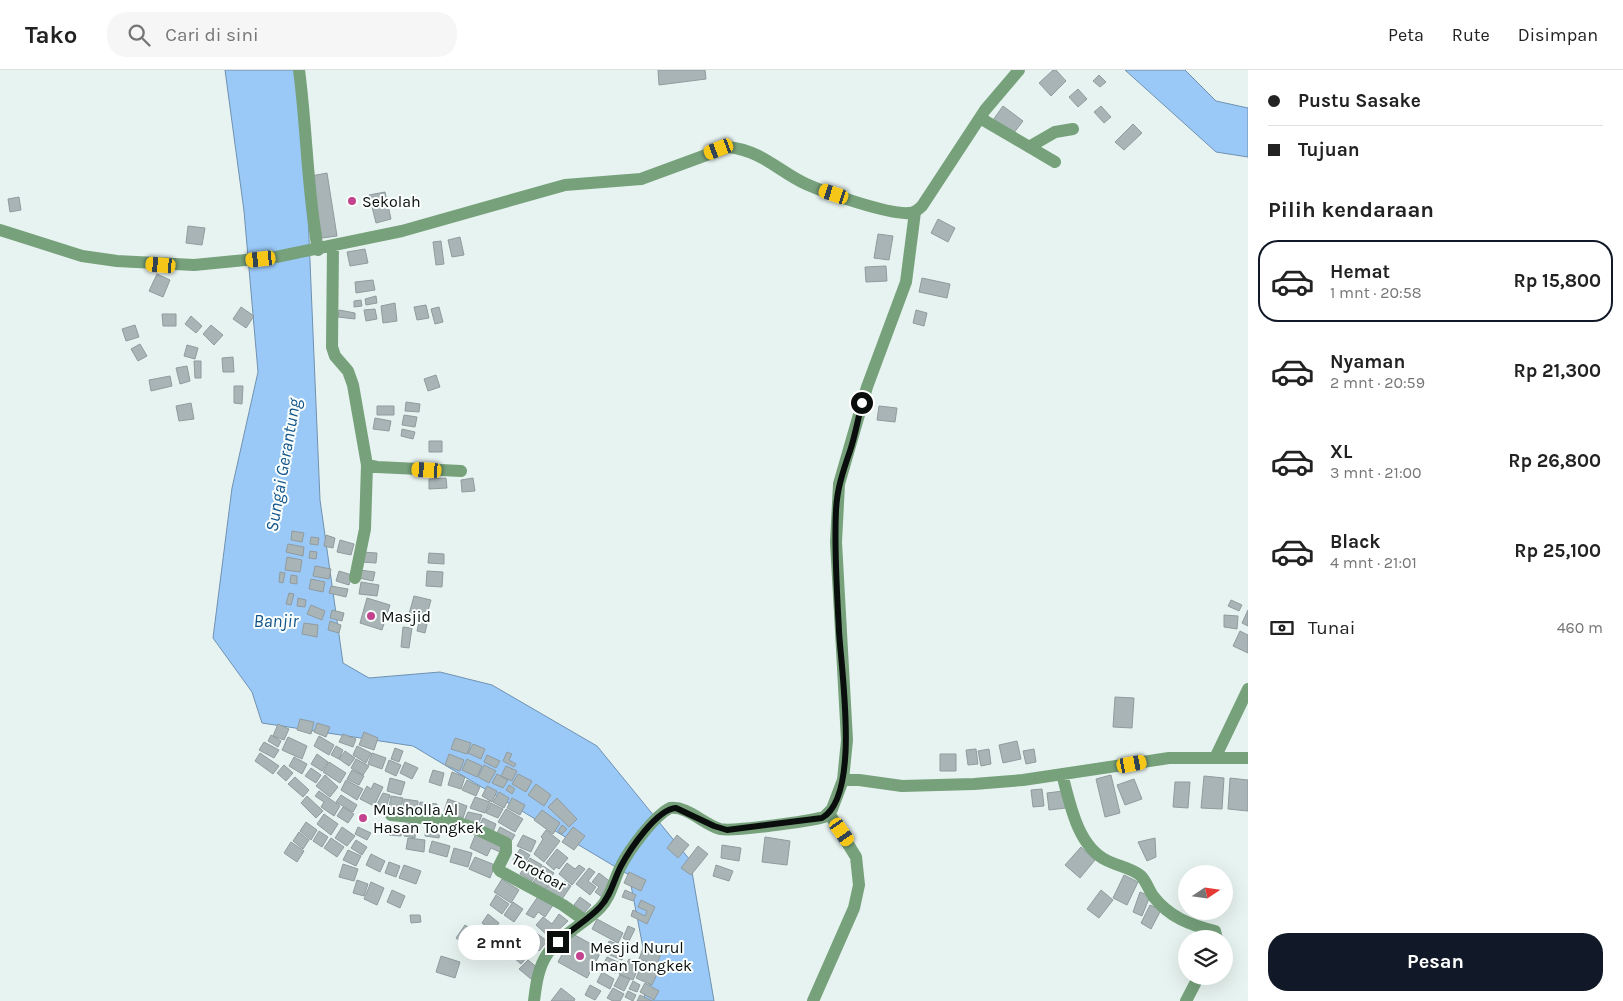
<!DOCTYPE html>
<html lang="id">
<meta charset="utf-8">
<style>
:root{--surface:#fff;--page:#f6f6f6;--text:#222;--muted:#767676;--line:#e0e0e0;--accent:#111827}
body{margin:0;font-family:Karla,sans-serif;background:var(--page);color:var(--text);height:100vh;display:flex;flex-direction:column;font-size:19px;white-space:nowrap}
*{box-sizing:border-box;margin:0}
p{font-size:16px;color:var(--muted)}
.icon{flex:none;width:28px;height:28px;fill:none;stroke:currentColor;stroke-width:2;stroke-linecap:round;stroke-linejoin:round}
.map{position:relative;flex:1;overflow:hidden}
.panel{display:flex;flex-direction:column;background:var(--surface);width:375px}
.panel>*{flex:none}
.top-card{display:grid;align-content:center;height:110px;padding:0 20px;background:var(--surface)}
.needle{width:32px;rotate:77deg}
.controls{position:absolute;left:1178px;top:795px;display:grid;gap:10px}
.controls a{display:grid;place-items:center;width:55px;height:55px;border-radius:50%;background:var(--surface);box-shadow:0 5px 20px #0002;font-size:25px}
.end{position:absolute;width:22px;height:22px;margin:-11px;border:6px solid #0a0e0d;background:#fff;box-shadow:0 0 0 2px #fff}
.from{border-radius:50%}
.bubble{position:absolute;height:35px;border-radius:18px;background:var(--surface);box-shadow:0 5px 20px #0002;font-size:16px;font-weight:700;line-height:35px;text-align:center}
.car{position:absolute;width:15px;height:30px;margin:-15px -8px;border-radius:6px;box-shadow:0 0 4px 1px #0007;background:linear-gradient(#f5c518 24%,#345 0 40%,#f5c518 0 76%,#345 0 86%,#f5c518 0)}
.top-card b{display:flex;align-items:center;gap:18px;height:48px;font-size:19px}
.top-card b+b{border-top:1px solid var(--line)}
.top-card i{width:12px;height:12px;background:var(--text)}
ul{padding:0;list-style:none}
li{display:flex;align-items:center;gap:15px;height:82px;margin:0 10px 8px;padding:0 10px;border:2px solid transparent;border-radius:20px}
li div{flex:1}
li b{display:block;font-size:19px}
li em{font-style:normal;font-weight:700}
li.on{border-color:var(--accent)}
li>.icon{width:45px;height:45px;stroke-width:1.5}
h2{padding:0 20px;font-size:22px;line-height:60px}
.pay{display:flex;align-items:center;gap:12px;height:55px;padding:0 20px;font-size:19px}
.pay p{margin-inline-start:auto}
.action{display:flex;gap:10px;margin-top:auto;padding:10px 20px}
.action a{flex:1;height:58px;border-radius:20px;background:var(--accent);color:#fff;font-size:20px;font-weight:700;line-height:58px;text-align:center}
header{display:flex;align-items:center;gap:30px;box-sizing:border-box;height:70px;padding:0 25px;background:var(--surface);border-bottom:1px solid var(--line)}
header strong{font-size:24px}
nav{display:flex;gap:28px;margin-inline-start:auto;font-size:18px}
.search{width:350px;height:45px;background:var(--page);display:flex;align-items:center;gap:12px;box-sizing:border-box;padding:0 18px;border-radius:20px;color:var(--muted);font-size:19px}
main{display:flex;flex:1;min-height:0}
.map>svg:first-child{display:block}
</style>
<header>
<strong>Tako</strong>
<div class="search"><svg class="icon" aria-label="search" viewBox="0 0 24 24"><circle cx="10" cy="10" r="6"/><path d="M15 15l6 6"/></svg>Cari di sini</div>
<nav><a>Peta</a><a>Rute</a><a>Disimpan</a></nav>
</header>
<main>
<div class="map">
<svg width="1248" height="931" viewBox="0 0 1248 931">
<rect width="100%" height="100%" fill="#e7f3f0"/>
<path fill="#9ac9f7" stroke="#6f91b1" d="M225 0H302L320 430 343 593 369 608 440 602 492 615 597 676 690 790 714 931H642L650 914 629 805 413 676 262 653 252 622 213 568 232 418 258 302 244 141Z
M1125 0H1185L1216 31 1248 38V87L1216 82Z"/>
<path fill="#a9b4b7" stroke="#909b9e" d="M658 0H705L706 9 659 15Z
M1053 0H1056L1066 11 1051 26 1039 13Z
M1099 5 1106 12 1100 17 1093 11Z
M1078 19 1087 29 1078 37 1069 27Z
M1003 36 1023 51 1013 64 993 50Z
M1101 36 1111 47 1104 53 1094 42Z
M1133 54 1142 63 1124 80 1115 72Z
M327 103 337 166 322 168 311 106Z
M385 122 391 149 376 153 369 125Z
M19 127 21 140 10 142 8 129Z
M938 149 955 158 948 172 931 163Z
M188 156 205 158 202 175 186 173Z
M878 164 893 166 889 190 874 188Z
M460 167 464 185 452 187 448 170Z
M441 171 444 194 436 195 433 172Z
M365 179 368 193 350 196 347 182Z
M886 196 887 211 866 212 865 197Z
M157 204 170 210 163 227 149 221Z
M922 208 950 214 947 228 919 222Z
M373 210 375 220 356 223 355 212Z
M376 226 377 233 366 235 365 229Z
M361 230 362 236 354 237V231Z
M395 233 397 251 383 253 381 236Z
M426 235 429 248 417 250 414 237Z
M241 237 254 246 246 258 233 249Z
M439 237 443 252 435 254 431 239Z
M375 239 377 249 366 251 364 240Z
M339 240 355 243V249L338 247Z
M916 240 927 243 924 256 913 253Z
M162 244H176V256H163Z
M191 246 202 256 196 263 185 254Z
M135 255 139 267 126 271 122 259Z
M211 255 223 265 214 275 203 264Z
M140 274 147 286 138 291 131 279Z
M187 275 198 278 195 289 184 286Z
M233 287 234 302H223L222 288Z
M194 291H201V308H195Z
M187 296 190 311 180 314 176 298Z
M436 305 440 317 428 321 424 309Z
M170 306 172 316 151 321 149 310Z
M234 316H243L242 334 234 333Z
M406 332 420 334 419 342 405 341Z
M191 333 194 349 179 351 176 336Z
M377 336H394V345H377Z
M879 336 897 338 895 352 877 350Z
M404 345 417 347 415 357 402 355Z
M375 348 391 351 389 361 373 359Z
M402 359 415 362 413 369 401 366Z
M429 371H442V382H429Z
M446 408 447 418 429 419V409Z
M473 408 475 421 462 422 461 410Z
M292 461 304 463 302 472 291 470Z
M326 465 335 468 333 478 324 476Z
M311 467 319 468 318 475 310 474Z
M340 470 354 474 351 485 337 482Z
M288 474 304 477 303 486 286 482Z
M310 481 317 482 316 489 309 488Z
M362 482 377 483 376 493 361 492Z
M429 483 444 484V494L428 493Z
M287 487 302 490 300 502 285 500Z
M315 496 331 499 329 509 313 506Z
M360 500 375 502 373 511 359 508Z
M339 501 352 505 349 515 336 511Z
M427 501 443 502 442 517 426 516Z
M280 502 285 503 283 513 279 512Z
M291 505 297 506V514L290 513Z
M311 509 325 512 323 522 309 519Z
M361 512 379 515 377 526 359 524Z
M331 516 348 519 346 527 329 523Z
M289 523 294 524 291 535 286 534Z
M414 526 431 530 426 548 409 544Z
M298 528 306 530 305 537 297 536Z
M367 528 390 535 382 560 360 553Z
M1231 530 1242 535 1239 541 1228 536Z
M311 535 325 541 322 550 307 544Z
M332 540 344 543 342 551 330 548Z
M1248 540V556L1242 553Z
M1224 545 1238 546 1237 559 1224 557Z
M330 551 341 555 339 563 328 560Z
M419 552 427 554 425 563 417 561Z
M304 553 318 555 317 567 302 564Z
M403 557 412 558 409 578 401 577Z
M1240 561 1248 565V583L1233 576Z
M1115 627 1134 628 1132 658 1113 657Z
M300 649 314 652 311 664 297 660Z
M317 653 330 657 326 667 314 662Z
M278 654 289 659 284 670 273 666Z
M364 662 378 668 374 680 359 675Z
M343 664 356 669 353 677 339 672Z
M271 665 281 671 278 677 268 671Z
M319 666 334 675 329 685 314 676Z
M288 667 307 676 302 689 282 680Z
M455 668 471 673 467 684 451 679Z
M1017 671 1021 689 1003 693 999 675Z
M264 672 279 680 274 688 259 680Z
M473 674 485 679 481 689 468 683Z
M336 676 343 680 339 689 331 685Z
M357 676 371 683 366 693 353 685Z
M395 678 403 681 399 692 391 689Z
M976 679 978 694 968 695 966 680Z
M989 679 991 694 981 696 978 681Z
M1034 679 1036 692 1026 694 1023 681Z
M345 681 355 688 349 696 339 689Z
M507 682 512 684 509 690 516 694 514 697 503 691Z
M260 683 279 696 273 704 255 691Z
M372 683 386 688 382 699 368 694Z
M317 684 328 692 322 701 311 694Z
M449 684 464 690 460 701 445 695Z
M940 684H956V701H940Z
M487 685 500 691 496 698 484 692Z
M294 687 307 694 302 704 289 696Z
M356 689 369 696 363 705 351 698Z
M467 689 482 696 477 707 462 700Z
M389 690 401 695 396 706 385 701Z
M329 692 346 703 340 713 323 702Z
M405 692 418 698 412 709 400 703Z
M284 695 293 703 286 711 277 703Z
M484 695 496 701 489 713 478 707Z
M506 696 517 701 512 711 501 706Z
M311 698 321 705 316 713 305 706Z
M352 700 364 706 359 715 347 709Z
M433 700 444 703 441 716 429 712Z
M452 702 465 707 461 719 448 715Z
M497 704 508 710 503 718 492 713Z
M518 704 532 711 526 722 512 714Z
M325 705 338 717 330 727 316 716Z
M1111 705 1120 743 1105 747 1096 709Z
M1204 706 1224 708 1222 739 1201 738Z
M295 707 309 720 303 727 288 714Z
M390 708 405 712 401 725 387 721Z
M1230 708 1248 710V741L1228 739Z
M1134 709 1142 729 1125 735 1117 715Z
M346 710 363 719 357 730 341 720Z
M467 710 480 717 476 726 462 720Z
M1175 712H1190L1188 738 1173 737Z
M374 713 383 717 374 736 360 729 367 716 371 719Z
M536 714 551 725 544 736 528 725Z
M509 715 515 719 512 724 506 720Z
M487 716 497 721 492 732 482 726Z
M1042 719 1044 736 1033 737 1031 720Z
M319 721 340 736 334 746 321 737 324 732 315 726Z
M1063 721 1066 738 1049 740 1047 723Z
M499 722 509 728 504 738 493 732Z
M383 723 390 725 385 741 376 736Z
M341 725 357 735 353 742 336 732Z
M307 726 323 741 316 748 301 733Z
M391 726 403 728 401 739 389 737Z
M475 727 490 732 485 743 470 738Z
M512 728 525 735 520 745 507 738Z
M557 728 577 749 569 757 548 737Z
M404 729 418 731 417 743 403 742Z
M448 729 467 736 463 748 444 741Z
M420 732 437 734 436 746 418 744Z
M491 733 503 739 498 748 486 743Z
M343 737 354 744 348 753 337 746Z
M506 739 523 749 515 762 498 752Z
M542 740 560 753 553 764 534 750Z
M468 742 482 745 477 757 464 751Z
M324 744 338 754 331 765 317 754Z
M483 748 496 754 492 765 478 758Z
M306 752 317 760 311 770 300 761Z
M405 753 416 754 415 768 404 766Z
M390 755 402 756 401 766 389 765Z
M426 755 441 757 439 768 425 766Z
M562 755 567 759 562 764 558 761Z
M342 757 355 766 347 776 335 768Z
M358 757 371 763 367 770 355 764Z
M500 757 515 765 510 773 496 765Z
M573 757 585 766 574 780 562 772Z
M546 760 560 771 544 792 534 784 543 769 541 767Z
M319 761 328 767 322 777 313 771Z
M299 762 309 770 303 779 293 771Z
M476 763 503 775 500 782 491 778 487 786 470 778Z
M523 765 536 771 531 782 517 776Z
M677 765 689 775 678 788 667 778Z
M765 767 790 771 787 795 762 792Z
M331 768 344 777 337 787 324 778Z
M408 768 425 770 424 782 406 779Z
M1155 768 1156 787 1147 791 1138 772Z
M356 770 367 777 362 785 351 778Z
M432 771 450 776 447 787 429 782Z
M291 772 304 781 297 792 284 783Z
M722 775 741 778 739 791 721 788Z
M698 776 708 784 691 805 681 798Z
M1081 777 1095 790 1080 808 1065 795Z
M454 778 472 783 468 797 450 792Z
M520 779 530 785 523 796 513 790Z
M557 779 568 788 559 799 556 797 554 800 546 793Z
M348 780 361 786 356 796 343 790Z
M371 784 385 791 380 802 366 795Z
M475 787 495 795 490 808 469 799Z
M530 788 542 795 532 811 520 804Z
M389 792 400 796 396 807 385 803Z
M567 793 575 799 579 795 585 799 572 815 559 804Z
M343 794 358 799 354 811 339 807Z
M404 795 421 801 416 814 399 808Z
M716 795 733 801 729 811 713 806Z
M543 796 554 803 547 813 537 806Z
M589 798 595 802 588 811 596 817 590 825 576 814Z
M629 802 646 810 641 821 624 813Z
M599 803 612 813 602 827 595 822 599 817 592 812Z
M1124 805 1138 812 1127 835 1113 828Z
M536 808 547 815 542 822 531 815Z
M502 809 519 820 511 833 494 822Z
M357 810 368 814 364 826 353 823Z
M552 810 561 816 564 811 571 816 560 832 544 821Z
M371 812 384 818 377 835 364 829Z
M392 820 405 826 400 838 387 832Z
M625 820 636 825 633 831 622 827Z
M1101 820 1113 830 1099 848 1087 839Z
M1140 822 1150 826 1142 846 1133 842Z
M496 825 509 834 502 844 490 835Z
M539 825 553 835 545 847 538 842 534 848 526 844Z
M580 827 591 835 584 843 574 835Z
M641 830 655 837 647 854 631 846 633 840 645 846 647 841 638 837Z
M513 832 523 839 514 852 504 845Z
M1150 835 1161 840 1151 859 1141 853Z
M488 844 499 853 493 861 482 853Z
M559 844 568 851 550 868 536 855 543 847 552 854Z
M410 845H420L421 852 411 853Z
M597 849 623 863 618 873 592 859Z
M465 855 483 867 473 880 456 868Z
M628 856 635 859 629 871 623 868Z
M531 859 547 871 539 881 526 871 529 867 527 865Z
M573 864 602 880 587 908 558 892Z
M508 865 517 874 509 883 500 873Z
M609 871 626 877 622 890 605 883Z
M645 873 662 880 657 895 639 889Z
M521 878 529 885 521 894 513 887Z
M441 886 460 892 455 908 436 902Z
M607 887 620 893 616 903 602 897Z
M629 889 640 894 633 910 619 904 624 891 627 893Z
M528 890 539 899 531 909 519 899Z
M642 895 658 902 652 915 636 908Z
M602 902 614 909 610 919 597 912Z
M620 905 630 909 624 921 614 916Z
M633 911 640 915 637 922 629 919Z
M645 913 659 921 654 930 640 922Z
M590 915 601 921 595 930 585 925Z
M561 918 575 929 574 931H551Z
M613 918 624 924 620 931H613L607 928Z
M628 921 636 925 633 931 625 927Z
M640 925 652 931H637Z"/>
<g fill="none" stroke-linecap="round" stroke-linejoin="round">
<path stroke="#76a17b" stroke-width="12" d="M299 0C307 60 307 120 318 180
M980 48 1055 92
M1029 77 1055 62 1073 59
M0 160 82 186 117 191 194 195 276 187 402 161 565 115 641 109 728 77C763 81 778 101 806 114 826 123 890 145 909 143 914 143 918 140 922 136L985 40 1019 0
M333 176 332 277 335 286 348 301 353 315 367 395 365 459 355 508
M367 395 377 397 461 401
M1215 688 1248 619
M1062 704C1070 733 1077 775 1106 790 1117 796 1132 798 1141 806 1146 811 1149 820 1153 826 1169 847 1190 855 1215 861L1217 869
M843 710 847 670 836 472 839 414 867 317 906 212 915 142
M391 745 452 751 474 758 506 773V782L498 798 500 801 563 835 584 850
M534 931C536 915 538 897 548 883 562 864 584 854 600 838 611 827 614 809 621 796 629 780 654 746 670 738 688 736 703 754 720 759 732 762 810 751 824 747L832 739 843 710H859L902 716 974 714 1023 710 1169 688H1248
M813 931 854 838 859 815 856 787 829 743
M1186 931 1199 906"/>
</g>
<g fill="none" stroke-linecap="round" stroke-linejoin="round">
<path stroke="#0a0e0d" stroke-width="6" d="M558 872C571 859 588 850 600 837 611 826 614 809 621 796 630 779 657 739 676 738L714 756 727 760 822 748C861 726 841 600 839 561 837 521 834 480 836 440 837 419 843 401 850 381 855 366 858 349 862 333"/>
</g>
<g fill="#c3438e" stroke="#fafffd" stroke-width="2">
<circle cx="352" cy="131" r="5"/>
<circle cx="371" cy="546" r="5"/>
<circle cx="363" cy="748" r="5"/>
<circle cx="580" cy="886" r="5"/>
</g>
<g text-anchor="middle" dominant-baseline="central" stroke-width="4" stroke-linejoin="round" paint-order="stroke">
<g font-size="16" fill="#0a0e0d" stroke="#fafffd" text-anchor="start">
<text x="362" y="131">Sekolah</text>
<text x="381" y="546">Masjid</text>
<text x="373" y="739">Musholla Al<tspan x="373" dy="18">Hasan Tongkek</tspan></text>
<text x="590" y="877">Mesjid Nurul<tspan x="590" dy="18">Iman Tongkek</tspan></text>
</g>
<g font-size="16" fill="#0a0e0d" stroke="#fafffd">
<text transform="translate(539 802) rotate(29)">Torotoar</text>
</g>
<g font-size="18" font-style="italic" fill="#135488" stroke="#fafffd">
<text transform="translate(283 395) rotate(-80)">Sungai Gerantung</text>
<text x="276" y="551">Banjir</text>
</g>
</g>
</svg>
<div class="controls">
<a><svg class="needle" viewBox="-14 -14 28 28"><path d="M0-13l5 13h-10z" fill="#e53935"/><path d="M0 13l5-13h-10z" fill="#767676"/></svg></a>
<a><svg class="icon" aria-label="layers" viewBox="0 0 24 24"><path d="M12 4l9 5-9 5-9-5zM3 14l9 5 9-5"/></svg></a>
</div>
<i class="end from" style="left:862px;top:333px"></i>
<i class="end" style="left:558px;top:872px"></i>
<div class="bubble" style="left:458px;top:855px;width:82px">2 mnt</div>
<i class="car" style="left:719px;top:79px;rotate:249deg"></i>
<i class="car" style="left:834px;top:124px;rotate:288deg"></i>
<i class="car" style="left:261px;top:189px;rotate:264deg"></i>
<i class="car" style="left:161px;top:195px;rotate:275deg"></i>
<i class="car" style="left:427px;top:400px;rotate:273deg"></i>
<i class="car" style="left:1132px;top:694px;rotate:80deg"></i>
<i class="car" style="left:842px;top:762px;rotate:145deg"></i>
</div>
<section class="panel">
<div class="top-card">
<b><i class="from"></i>Pustu Sasake</b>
<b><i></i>Tujuan</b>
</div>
<h2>Pilih kendaraan</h2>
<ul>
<li class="on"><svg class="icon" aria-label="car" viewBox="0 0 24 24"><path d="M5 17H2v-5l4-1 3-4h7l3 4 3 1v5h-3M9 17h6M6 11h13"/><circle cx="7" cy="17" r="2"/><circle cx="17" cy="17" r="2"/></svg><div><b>Hemat</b><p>1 mnt · 20:58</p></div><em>Rp 15,800</em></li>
<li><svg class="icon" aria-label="car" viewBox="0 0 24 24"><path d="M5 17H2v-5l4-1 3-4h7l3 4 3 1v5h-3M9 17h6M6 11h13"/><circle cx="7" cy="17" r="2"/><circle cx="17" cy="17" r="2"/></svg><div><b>Nyaman</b><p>2 mnt · 20:59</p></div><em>Rp 21,300</em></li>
<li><svg class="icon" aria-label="car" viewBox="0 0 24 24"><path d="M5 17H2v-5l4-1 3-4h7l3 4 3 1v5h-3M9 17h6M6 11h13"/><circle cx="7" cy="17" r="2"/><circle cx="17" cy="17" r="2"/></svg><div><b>XL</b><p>3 mnt · 21:00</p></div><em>Rp 26,800</em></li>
<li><svg class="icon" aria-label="car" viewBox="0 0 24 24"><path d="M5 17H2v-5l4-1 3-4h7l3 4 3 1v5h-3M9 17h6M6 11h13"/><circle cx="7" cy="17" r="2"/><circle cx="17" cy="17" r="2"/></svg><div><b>Black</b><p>4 mnt · 21:01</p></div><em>Rp 25,100</em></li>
</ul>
<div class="pay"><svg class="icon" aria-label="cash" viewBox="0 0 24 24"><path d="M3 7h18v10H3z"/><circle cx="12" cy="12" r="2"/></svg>Tunai<p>460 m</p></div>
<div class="action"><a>Pesan</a></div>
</section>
</main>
